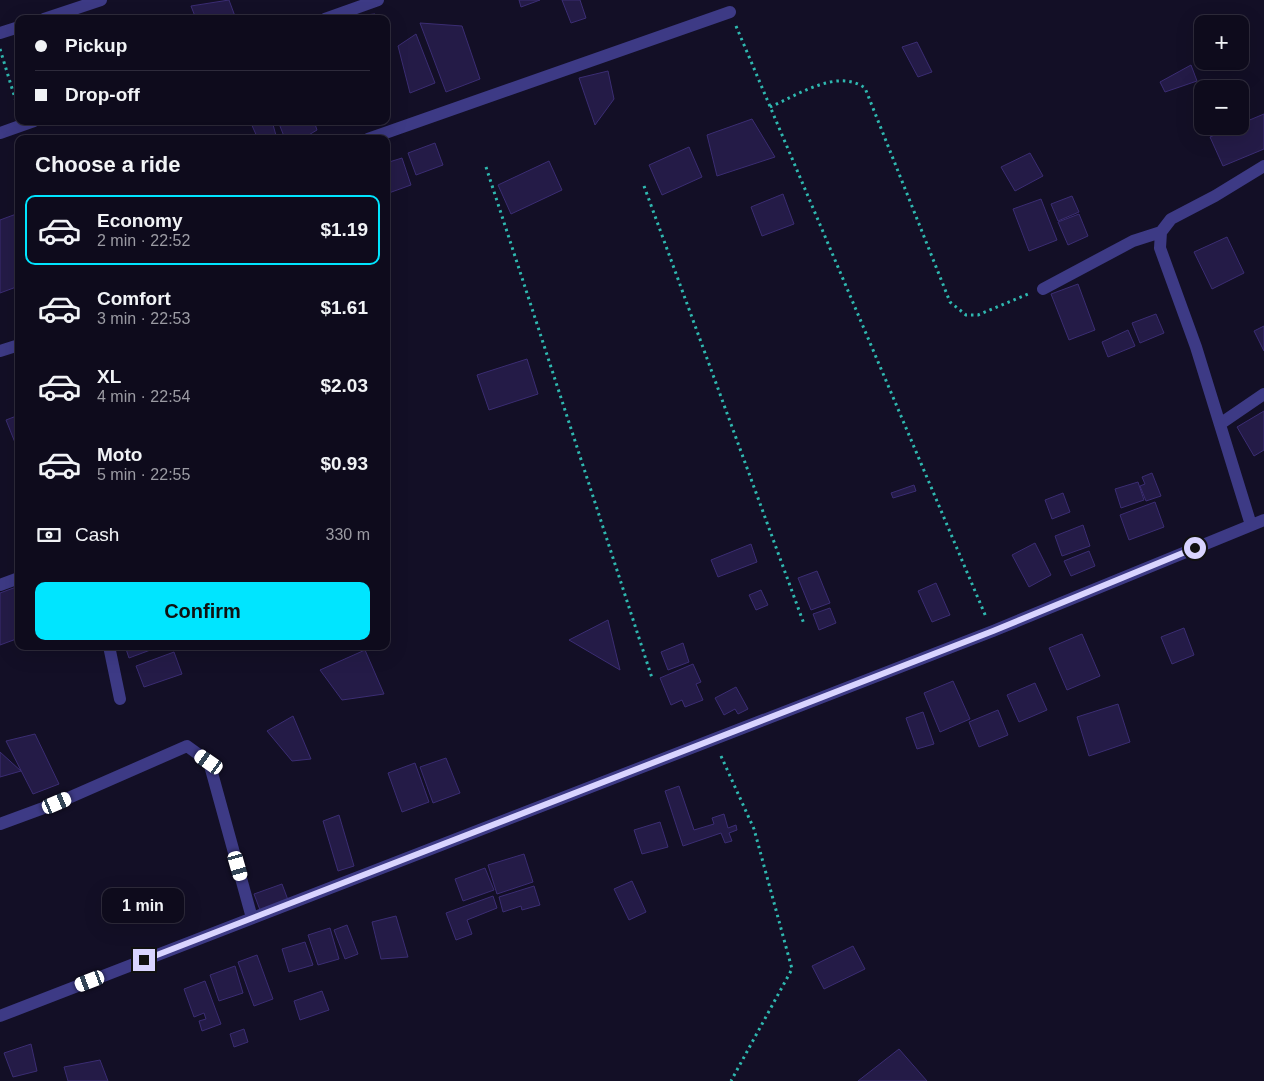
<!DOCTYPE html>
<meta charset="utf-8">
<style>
:root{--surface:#0e0b1c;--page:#171425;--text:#f1f3f6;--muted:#9b9ba3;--line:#2e2b3b;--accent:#00e5ff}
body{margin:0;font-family:Arial,sans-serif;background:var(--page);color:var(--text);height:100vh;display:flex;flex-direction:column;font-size:19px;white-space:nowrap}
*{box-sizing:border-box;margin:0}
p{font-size:16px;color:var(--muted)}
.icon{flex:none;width:28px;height:28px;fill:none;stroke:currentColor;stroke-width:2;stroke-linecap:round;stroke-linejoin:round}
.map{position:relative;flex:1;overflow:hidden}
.drawer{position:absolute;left:15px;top:135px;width:375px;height:515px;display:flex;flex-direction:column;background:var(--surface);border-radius:10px;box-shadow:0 5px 20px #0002,0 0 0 1px var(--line)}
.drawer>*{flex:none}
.banner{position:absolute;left:15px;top:15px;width:375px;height:110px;border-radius:10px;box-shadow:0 5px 20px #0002,0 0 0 1px var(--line);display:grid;align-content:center;height:110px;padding:0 20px;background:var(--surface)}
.fabs{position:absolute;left:1194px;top:15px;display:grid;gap:10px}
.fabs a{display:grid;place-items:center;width:55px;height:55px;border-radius:10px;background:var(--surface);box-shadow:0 5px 20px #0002,0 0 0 1px var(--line);font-size:25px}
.end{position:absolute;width:22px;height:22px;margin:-11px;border:6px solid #d9d4ff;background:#111;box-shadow:0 0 0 2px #111}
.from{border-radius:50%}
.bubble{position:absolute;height:35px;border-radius:10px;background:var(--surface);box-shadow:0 5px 20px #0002,0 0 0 1px var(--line);font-size:16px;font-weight:700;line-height:35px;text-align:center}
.car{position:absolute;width:15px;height:30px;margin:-15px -8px;border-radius:6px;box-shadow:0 0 4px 1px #0007;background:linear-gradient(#fff 24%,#345 0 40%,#fff 0 76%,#345 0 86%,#fff 0)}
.banner b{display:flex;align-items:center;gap:18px;height:48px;font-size:19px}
.banner b+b{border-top:1px solid var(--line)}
.banner i{width:12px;height:12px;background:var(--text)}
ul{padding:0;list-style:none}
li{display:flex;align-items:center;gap:15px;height:70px;margin:0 10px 8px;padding:0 10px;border:2px solid transparent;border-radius:10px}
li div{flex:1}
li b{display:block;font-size:19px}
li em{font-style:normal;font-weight:700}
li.selected{border-color:var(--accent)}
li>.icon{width:45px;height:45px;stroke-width:1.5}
h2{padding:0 20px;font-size:22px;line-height:60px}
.pay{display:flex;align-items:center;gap:12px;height:55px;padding:0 20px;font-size:19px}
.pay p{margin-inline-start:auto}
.action{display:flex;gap:10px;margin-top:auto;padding:10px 20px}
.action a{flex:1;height:58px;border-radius:10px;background:var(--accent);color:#111;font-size:20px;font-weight:700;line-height:58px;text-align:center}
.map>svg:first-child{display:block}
</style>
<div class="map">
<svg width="1264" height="1081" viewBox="0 0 1264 1081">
<rect width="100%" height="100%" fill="#130f26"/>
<path fill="#241b47" stroke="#3b2d73" d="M229 0 236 19H196L191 6Z
M519 0H540L521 7Z
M562 0H580L586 18 571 23Z
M375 14 377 19H345L344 17Z
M420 23 462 26 480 79 446 92Z
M416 34 435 83 410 93 398 46Z
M917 42 932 72 918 77 902 47Z
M1191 65 1197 81 1165 92 1160 82Z
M608 71 614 99 595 125 579 78Z
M1264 114V149L1223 166 1210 137 1235 126H1240V124Z
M752 119 775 157 717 176 707 135Z
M250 121H272L277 139H258Z
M278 121H314L317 130 302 139H285Z
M435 143 443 165 416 175 408 153Z
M689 147 702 177 662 195 649 165Z
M1030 153 1043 176 1015 191 1001 167Z
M402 158 411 185 386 194V163Z
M549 161 562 190 511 214 498 185Z
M783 194 794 224 762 236 751 207Z
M1072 196 1079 212 1058 221 1051 204Z
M1041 199 1057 240 1029 251 1013 209Z
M19 213V286L0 293V220Z
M1079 214 1088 236 1068 245 1058 222Z
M1227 237 1244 273 1212 289 1194 252Z
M1078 284 1095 330 1069 340 1051 294Z
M1156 314 1164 333 1140 343 1132 323Z
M1264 326V351L1254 331Z
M1128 330 1135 346 1108 357 1102 342Z
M527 359 538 394 489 410 477 375Z
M1264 411V450L1254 456 1237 427Z
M19 415V449L18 450 6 420Z
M1152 473 1161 496 1146 501 1140 486 1145 484 1142 477Z
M1138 482 1144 500 1121 508 1115 489Z
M914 485 916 491 893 498 891 493Z
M1063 493 1070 512 1052 519 1045 500Z
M1155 502 1164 527 1129 540 1120 515Z
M1083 525 1090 546 1062 556 1055 536Z
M1035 543 1051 575 1029 587 1012 555Z
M751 544 757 562 718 577 711 560Z
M1089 551 1095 566 1071 576 1064 561Z
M817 571 830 603 811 610 798 578Z
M936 583 950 615 932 622 918 591Z
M19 586V638L0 645V593Z
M761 590 768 605 756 610 749 595Z
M830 608 836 623 819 630 813 614Z
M608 620 620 670 569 640Z
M1184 628 1194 655 1172 664 1161 637Z
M1082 634 1100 676 1067 690 1049 648Z
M683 643 689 662 668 670 661 652Z
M125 646H161L129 658Z
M365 650 384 694 342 700 320 670Z
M174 652 182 674 144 687 136 666Z
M693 664 701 682 696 684 703 700 685 707 682 700 671 705 660 678Z
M953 681 970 719 940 732 924 693Z
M1035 683 1047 710 1019 722 1007 695Z
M736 687 748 709 738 714 735 709 724 715 715 698Z
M1118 704 1130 742 1089 756 1077 717Z
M998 710 1008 735 979 747 969 722Z
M923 712 934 744 917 749 906 718Z
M293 716 311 759 292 761 267 731Z
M35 734 59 784 33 794 6 741Z
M0 752 21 771 0 777Z
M446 758 460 793 433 803 420 767Z
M415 763 429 802 402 812 388 773Z
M679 786 694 830 714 824 712 818 724 814 728 828 736 825 737 830 729 833 732 841 725 843 721 833 683 846 665 791Z
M339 815 354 866 338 871 323 821Z
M660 822 668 847 642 854 634 830Z
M524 854 533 882 497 894 488 865Z
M485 868 494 890 463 901 455 879Z
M632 881 646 912 629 920 614 889Z
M282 884 288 900 260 910 254 894Z
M534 886 540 905 522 910 521 906 503 912 499 897Z
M493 896 497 908 467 920 472 934 456 940 446 913Z
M396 916 408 957 381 959 372 922Z
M347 925 358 954 345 959 334 930Z
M330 928 339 959 318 965 308 935Z
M305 942 313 965 289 972 282 949Z
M853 946 865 969 824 989 812 966Z
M257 955 273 999 254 1006 238 962Z
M235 966 243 993 219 1001 210 975Z
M205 981 221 1024 202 1031 199 1021 206 1019 204 1013 194 1017 184 989Z
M322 991 329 1010 300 1020 294 1001Z
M244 1029 248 1042 234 1047 230 1034Z
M31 1044 37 1071 13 1077 4 1053Z
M899 1049 927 1081H858Z
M100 1060 108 1081H68L64 1067Z"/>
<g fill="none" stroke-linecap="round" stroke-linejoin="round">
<path stroke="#2fb8b0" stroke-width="3" stroke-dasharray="2.5 4" stroke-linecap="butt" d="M736 26 986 617
M0 49 18 108
M770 107C798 95 837 68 865 88L950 302 966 315H978L1028 294
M486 167 652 678
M644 186 804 624
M721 756 754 829 792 969 731 1081"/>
<path stroke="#3d3a85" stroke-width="12" d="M44 19 101 0
M325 19 378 0
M0 33 19 27
M0 133 34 121
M368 139 730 12
M1043 289 1133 241 1161 232
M0 351 19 345
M1220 424 1264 394
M1251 525 1196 347 1160 248 1161 232 1171 219 1215 196 1264 166
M0 585 19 578
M109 646 120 699
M0 824 57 803 187 746 209 762 252 918
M0 1016 993 631 1264 520"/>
</g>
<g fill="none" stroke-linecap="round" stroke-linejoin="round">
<path stroke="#d9d4ff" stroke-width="6" d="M144 960 993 631 1195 548"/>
</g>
</svg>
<div class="fabs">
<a>+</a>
<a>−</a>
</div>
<i class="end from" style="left:1195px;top:548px"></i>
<i class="end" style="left:144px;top:960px"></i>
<div class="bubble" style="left:102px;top:888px;width:82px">1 min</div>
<i class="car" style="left:209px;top:762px;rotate:305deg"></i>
<i class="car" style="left:57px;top:803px;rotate:67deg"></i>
<i class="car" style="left:238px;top:866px;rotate:164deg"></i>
<i class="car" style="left:90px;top:981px;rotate:249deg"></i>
<div class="banner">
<b><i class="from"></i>Pickup</b>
<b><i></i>Drop-off</b>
</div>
<section class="drawer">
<h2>Choose a ride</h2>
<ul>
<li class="selected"><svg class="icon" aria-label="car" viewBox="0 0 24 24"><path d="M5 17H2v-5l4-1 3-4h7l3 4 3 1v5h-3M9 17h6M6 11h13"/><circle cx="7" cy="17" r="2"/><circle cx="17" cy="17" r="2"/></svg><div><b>Economy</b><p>2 min · 22:52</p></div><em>$1.19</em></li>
<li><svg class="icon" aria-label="car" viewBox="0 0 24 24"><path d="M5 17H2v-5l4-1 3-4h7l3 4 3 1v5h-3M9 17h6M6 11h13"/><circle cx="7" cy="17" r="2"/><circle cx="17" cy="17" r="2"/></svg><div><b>Comfort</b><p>3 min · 22:53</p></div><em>$1.61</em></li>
<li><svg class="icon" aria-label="car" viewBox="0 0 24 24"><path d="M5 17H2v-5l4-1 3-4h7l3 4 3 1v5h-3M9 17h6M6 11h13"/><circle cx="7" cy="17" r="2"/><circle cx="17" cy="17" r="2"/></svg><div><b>XL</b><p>4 min · 22:54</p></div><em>$2.03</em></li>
<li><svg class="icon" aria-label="car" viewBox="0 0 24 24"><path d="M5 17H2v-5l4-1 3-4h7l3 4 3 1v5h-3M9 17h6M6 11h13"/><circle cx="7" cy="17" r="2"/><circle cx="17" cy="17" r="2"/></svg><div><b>Moto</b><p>5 min · 22:55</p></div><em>$0.93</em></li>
</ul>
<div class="pay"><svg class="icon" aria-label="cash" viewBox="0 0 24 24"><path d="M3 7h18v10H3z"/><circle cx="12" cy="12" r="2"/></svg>Cash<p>330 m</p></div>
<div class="action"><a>Confirm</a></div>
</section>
</div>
